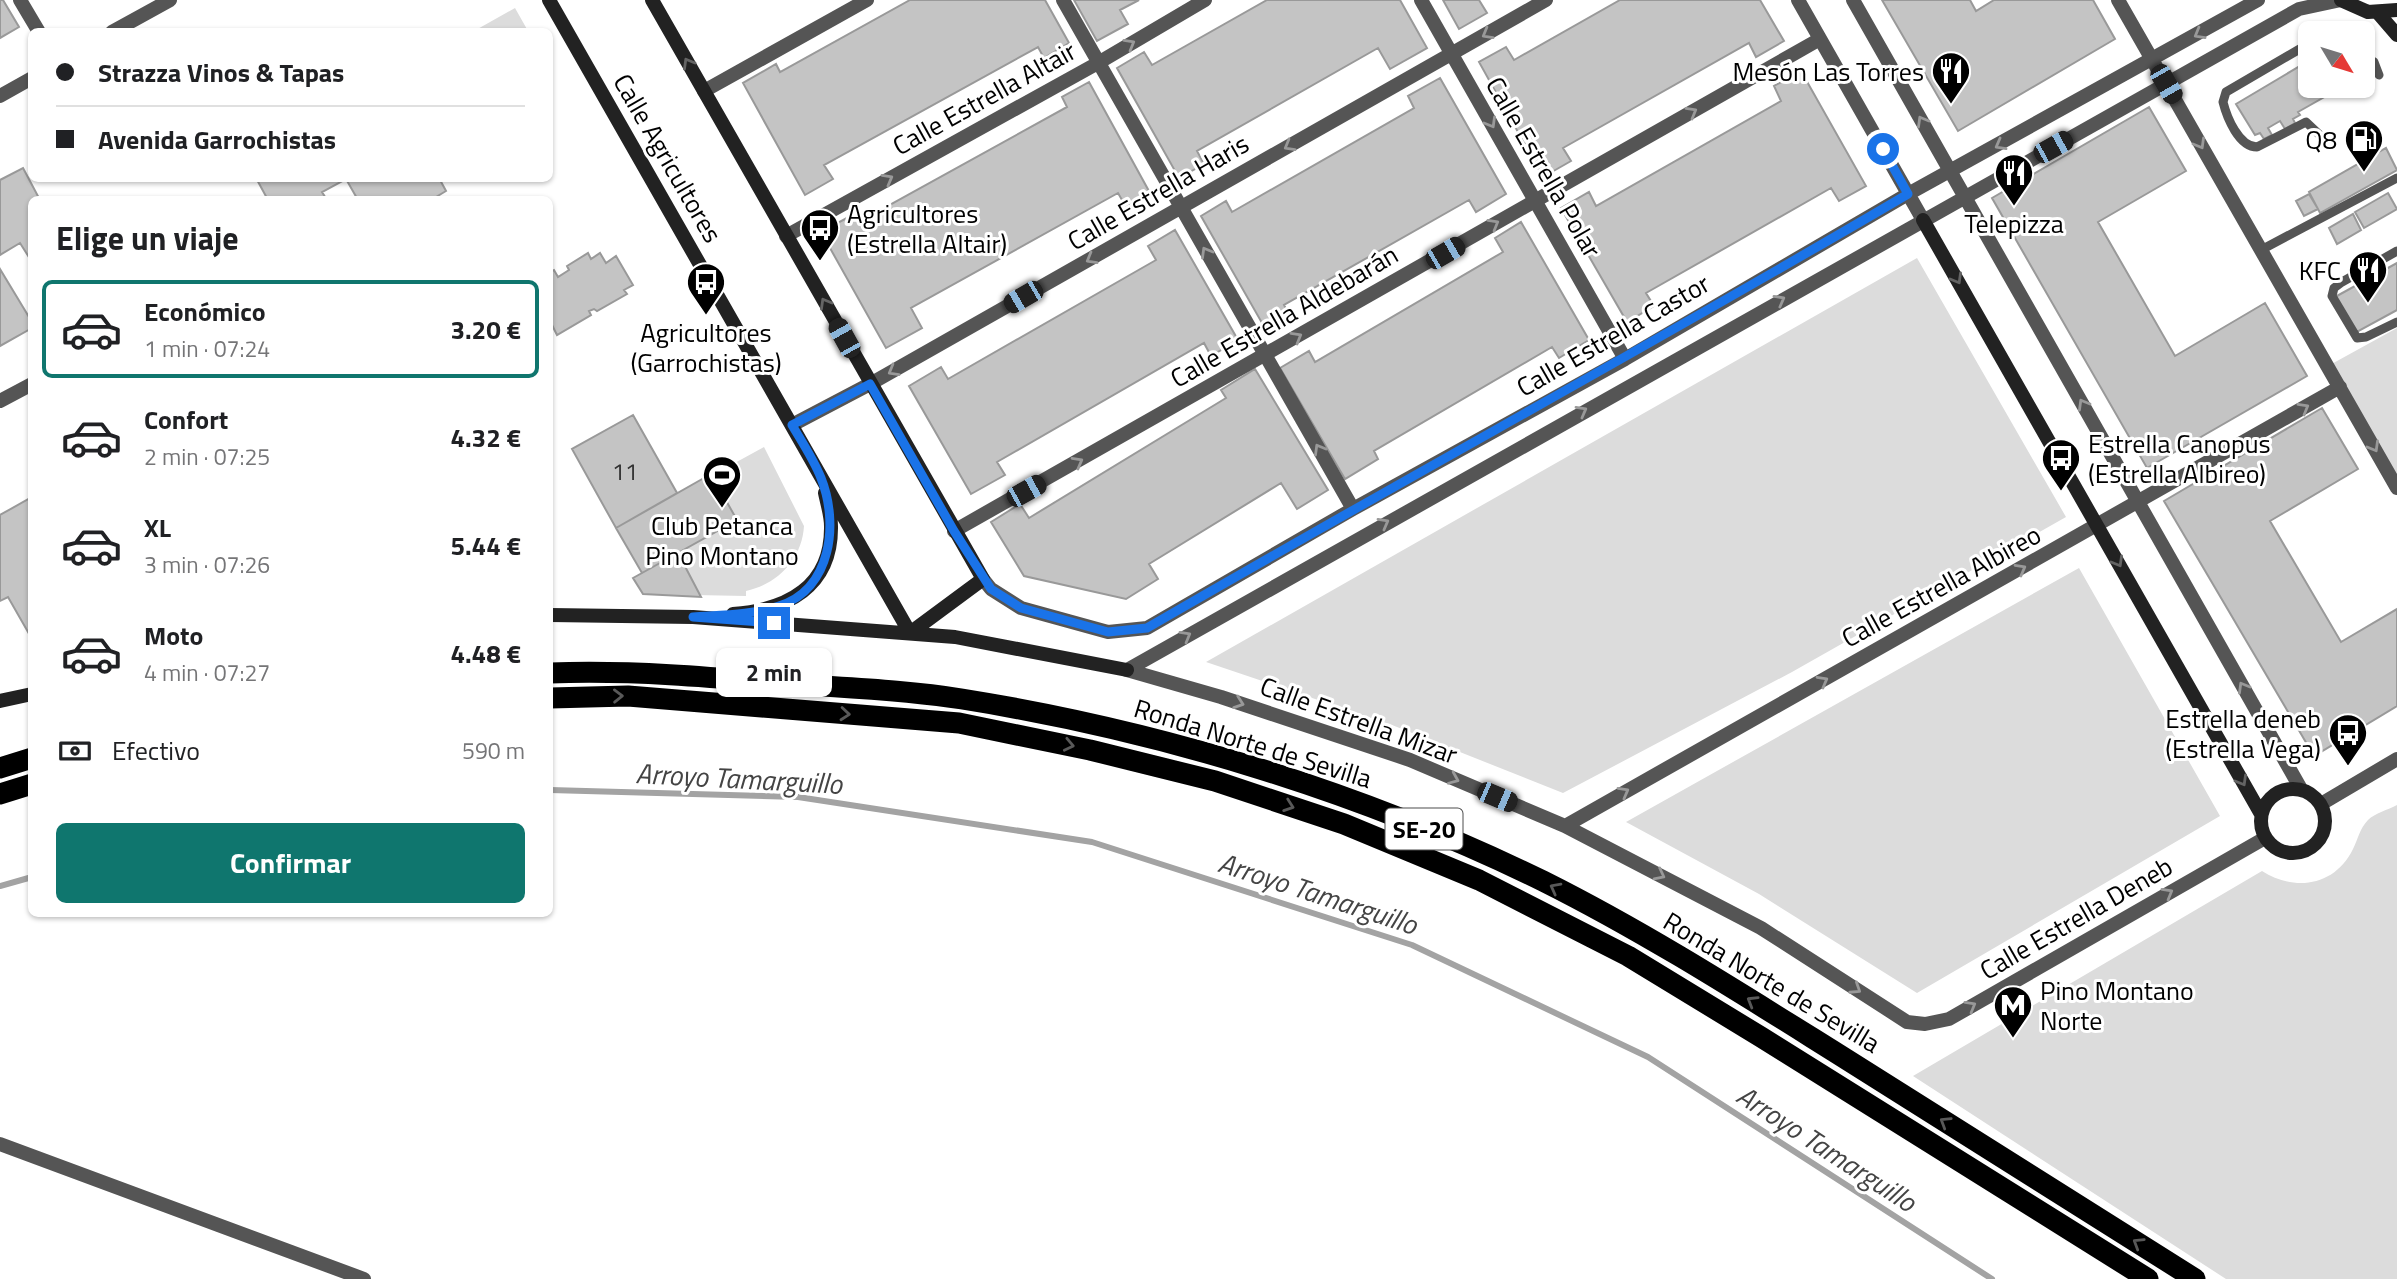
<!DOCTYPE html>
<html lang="es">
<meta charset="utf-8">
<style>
:root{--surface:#fff;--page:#f2f2f2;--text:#202124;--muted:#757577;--line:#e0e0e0;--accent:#0f766e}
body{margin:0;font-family:"Titillium Web",sans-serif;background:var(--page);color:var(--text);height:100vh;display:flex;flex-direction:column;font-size:26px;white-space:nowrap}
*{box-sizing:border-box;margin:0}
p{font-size:23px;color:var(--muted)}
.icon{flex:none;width:38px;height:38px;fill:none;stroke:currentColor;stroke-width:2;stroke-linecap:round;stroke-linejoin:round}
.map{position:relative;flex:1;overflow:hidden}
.side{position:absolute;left:28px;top:196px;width:525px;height:721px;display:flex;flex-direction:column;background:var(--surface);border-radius:10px;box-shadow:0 2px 5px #0004}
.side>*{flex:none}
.banner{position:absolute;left:28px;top:28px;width:525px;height:154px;border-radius:10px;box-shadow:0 2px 5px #0004;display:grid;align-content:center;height:154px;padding:0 28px;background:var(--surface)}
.needle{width:46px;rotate:128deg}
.buttons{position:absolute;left:2298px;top:21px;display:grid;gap:14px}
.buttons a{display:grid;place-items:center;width:77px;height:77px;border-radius:10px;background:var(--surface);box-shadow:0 2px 5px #0004;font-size:35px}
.end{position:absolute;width:32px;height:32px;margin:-16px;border:9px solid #1a73e8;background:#fff;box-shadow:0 0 0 4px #fff}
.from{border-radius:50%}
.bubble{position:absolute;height:49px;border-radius:10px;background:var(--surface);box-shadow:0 2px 5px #0004;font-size:23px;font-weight:700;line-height:49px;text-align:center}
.car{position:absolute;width:21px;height:42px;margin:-21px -10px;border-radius:9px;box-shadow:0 0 5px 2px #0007;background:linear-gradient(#222 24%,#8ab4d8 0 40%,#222 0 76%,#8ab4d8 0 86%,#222 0)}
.banner b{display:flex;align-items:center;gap:24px;height:66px;font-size:26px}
.banner b+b{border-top:2px solid var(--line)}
.banner i{width:18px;height:18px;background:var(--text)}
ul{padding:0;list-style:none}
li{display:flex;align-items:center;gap:21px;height:98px;margin:0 14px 10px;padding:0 14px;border:4px solid transparent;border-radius:10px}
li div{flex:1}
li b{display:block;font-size:26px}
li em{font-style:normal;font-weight:700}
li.selected{border-color:var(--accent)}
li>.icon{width:63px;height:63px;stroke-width:1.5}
h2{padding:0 28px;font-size:32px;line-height:84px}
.pay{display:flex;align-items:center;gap:18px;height:77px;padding:0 28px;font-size:26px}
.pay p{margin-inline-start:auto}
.primary-button{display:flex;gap:14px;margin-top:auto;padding:14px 28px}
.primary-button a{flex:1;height:80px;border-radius:10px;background:var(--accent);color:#fff;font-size:28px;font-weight:700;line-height:80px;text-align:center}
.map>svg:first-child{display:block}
</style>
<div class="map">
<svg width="2397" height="1279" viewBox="0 0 2397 1279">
<rect width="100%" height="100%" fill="#fff"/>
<path fill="#dcdcdc" d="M515 8 528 31H474Z
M1917 258 2066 517 1792 672 1563 793 1392 725 1206 662Z
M2397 328V488L2328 366Z
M764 447 804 526C802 559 778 584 746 591V596L643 594 633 578 642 573 616 528Z
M2079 568 2220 816 1917 993 1759 894 1626 822Z
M2397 805V1279H2226L1913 1076 2262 871C2295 892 2335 886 2353 849 2358 839 2360 828 2368 820 2375 813 2388 810 2397 805Z"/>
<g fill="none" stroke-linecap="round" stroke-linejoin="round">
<path stroke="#a3a3a3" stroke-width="6" d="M550 790 798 797 1092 842 1412 945 1648 1057 1992 1279
M0 886 32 877"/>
</g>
<path fill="#c4c4c4" stroke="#999" stroke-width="2" d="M0 0H3L19 27 0 38Z
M910 0H1045L1069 43 1044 58 1038 47 824 165 833 179 805 195 743 83 776 64 780 72Z
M1074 0H1139L1120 10 1128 24 1097 41Z
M1267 0H1400L1427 48 1390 69 1378 48 1197 151 1204 164 1179 178 1117 68 1144 52 1152 65Z
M1443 0H1479L1487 13 1459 29Z
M1620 0H1760L1784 41 1756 57 1749 43 1563 148 1571 161 1543 177 1479 62 1506 47 1514 60Z
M1882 0H1970L1976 11 1994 0H2093L2115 39 1958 131Z
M2310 60V86H2330L2333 92 2298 112 2300 115 2293 119 2295 123 2285 129 2280 121 2268 128 2272 135 2264 139 2260 133 2255 135 2236 104Z
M1801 71 1866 186 1839 201 1831 188 1646 293 1654 306 1627 322 1561 208 1589 192 1596 206 1781 101 1774 86Z
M1440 78 1506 194 1476 212 1469 200 1284 305 1290 316 1266 330 1201 216 1226 201 1232 212 1414 108 1408 96Z
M1089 82 1150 193 1126 207 1118 193 911 308 922 328 886 348 821 232 854 214 859 222 1067 107 1062 97Z
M2149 107 2186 171 2098 222 2175 356 2265 303 2307 376 2147 468 1992 198Z
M2386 148 2397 170 2320 213 2309 192Z
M23 168 40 200H32V262L20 243 0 255V180Z
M256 178H439L446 191 431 200H358L346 179 322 192 327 200H268Z
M2388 193 2397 209 2364 228 2355 212Z
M2309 194 2318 209 2304 216 2296 201Z
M2353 214 2361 230 2337 244 2329 228Z
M1521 222 1589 340 1559 358 1552 347 1374 451 1378 459 1345 479 1280 368 1309 351 1315 362 1503 252 1495 238Z
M1175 230 1238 340 1211 356 1204 343 997 462 1005 475 971 494 909 386 941 367 948 379 1156 260 1148 246Z
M588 253 591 259 600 253 606 263 616 256 633 285 624 290 627 294 597 311 594 309 589 311 591 315 557 335 550 321V272L554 270 558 277 569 270 567 266Z
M2397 263V310L2355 333 2335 297Z
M0 269 32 322V328L0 346Z
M1255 369 1328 490 1297 509 1281 483 1149 564 1158 579 1126 599 1024 576 991 522 1020 504 1029 518 1226 398 1221 390Z
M2322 408 2358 469 2270 521 2341 642 2397 609V706L2314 756 2164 501Z
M633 415 677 493 616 528 572 449Z
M711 474 737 520 642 573 616 528Z
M32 497V639L8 597 0 601V515Z
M678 553 701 597 643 594 633 578Z"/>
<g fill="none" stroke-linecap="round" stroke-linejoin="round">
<path stroke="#555" stroke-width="9" d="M2310 43 2226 92 2223 102C2227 118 2239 147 2257 147L2306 122 2323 138
M2362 55 2374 62 2379 75
M2261 250 2397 178
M2397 251 2342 282 2334 288 2332 296 2357 338 2366 337 2397 322"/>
<path stroke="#555" stroke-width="14" d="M20 0 39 32
M1063 0 1353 509
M1421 0 1625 359
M1798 0 1923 220
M1853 0 2301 789
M2118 0 2397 488
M112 32 170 0
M704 91 867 0
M0 96 32 78
M786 236 1098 63 1205 0
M0 401 32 384
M792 425 870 384 1546 0
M954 531 1820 39
M983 579 991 589 1021 608 1108 632 1147 628 1353 509 1625 359 1908 194 2258 0
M1127 670 2299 9 2341 0
M1127 670 1221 697 1410 760 1565 826 1761 928 1907 1022 1925 1024 1949 1019 2265 838
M2321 804 2397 759
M1565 826 2340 387
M0 1144 364 1279"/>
<path stroke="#222" stroke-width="14" d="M549 0 910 633
M652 0 983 579 910 633
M2341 0 2368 12 2397 10
M2378 13 2397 35
M1923 220 2261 814
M733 614C787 610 832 587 831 526 831 515 827 503 825 493
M550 615 693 617 955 637 1127 670
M0 701 32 694
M2261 821a32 32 0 1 1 64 0a32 32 0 1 1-64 0Z"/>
<path stroke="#000" stroke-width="21" d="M550 673C631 670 711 677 792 684 848 688 906 690 962 699 1162 731 1361 792 1543 881 1645 932 1742 994 1838 1054 1957 1129 2076 1204 2195 1279
M550 698 628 696 959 723 1090 750 1215 781 1344 824 1479 880 1628 956 1761 1037 2148 1279
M0 768 32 758
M0 794 32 784"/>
</g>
<defs><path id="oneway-chevron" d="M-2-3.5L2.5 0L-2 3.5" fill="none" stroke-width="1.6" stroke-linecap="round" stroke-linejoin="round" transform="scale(1.75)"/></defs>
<g stroke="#999">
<use href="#oneway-chevron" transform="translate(1487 34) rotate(150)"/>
<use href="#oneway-chevron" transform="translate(2199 34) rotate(150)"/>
<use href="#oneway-chevron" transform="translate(1130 44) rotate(-30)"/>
<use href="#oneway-chevron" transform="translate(1692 112) rotate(-30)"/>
<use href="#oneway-chevron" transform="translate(1922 121) rotate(-120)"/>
<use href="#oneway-chevron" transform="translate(1491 123) rotate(60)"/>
<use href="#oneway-chevron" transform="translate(2200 144) rotate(60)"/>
<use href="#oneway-chevron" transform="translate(2000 145) rotate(151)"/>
<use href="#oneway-chevron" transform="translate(1289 146) rotate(150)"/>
<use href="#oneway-chevron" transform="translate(888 179) rotate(-29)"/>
<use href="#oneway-chevron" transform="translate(1494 224) rotate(-30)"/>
<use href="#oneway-chevron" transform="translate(1206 252) rotate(-120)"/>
<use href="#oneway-chevron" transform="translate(1091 259) rotate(150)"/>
<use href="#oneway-chevron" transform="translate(1780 300) rotate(-29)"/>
<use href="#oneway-chevron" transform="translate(1297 337) rotate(-30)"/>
<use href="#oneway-chevron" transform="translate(893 371) rotate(150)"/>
<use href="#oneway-chevron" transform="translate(2083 404) rotate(-120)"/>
<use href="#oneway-chevron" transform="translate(2304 408) rotate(-30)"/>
<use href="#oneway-chevron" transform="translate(1582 411) rotate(-29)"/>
<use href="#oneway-chevron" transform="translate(2374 447) rotate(60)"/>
<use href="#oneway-chevron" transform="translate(1319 449) rotate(-120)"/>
<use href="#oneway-chevron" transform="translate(1078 462) rotate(-29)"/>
<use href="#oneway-chevron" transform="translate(1384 523) rotate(-29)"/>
<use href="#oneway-chevron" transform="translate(2021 569) rotate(-29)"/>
<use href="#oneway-chevron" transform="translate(1186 636) rotate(-30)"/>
<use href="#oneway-chevron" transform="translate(1823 681) rotate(-29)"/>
<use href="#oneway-chevron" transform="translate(2243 687) rotate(-120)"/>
<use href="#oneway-chevron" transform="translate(1239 703) rotate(19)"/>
<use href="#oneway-chevron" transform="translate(1454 779) rotate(23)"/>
<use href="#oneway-chevron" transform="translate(1624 792) rotate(-29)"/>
<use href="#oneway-chevron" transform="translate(1660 875) rotate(27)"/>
<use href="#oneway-chevron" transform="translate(2168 893) rotate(-30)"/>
<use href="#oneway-chevron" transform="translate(1856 989) rotate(33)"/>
<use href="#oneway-chevron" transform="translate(1971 1006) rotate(-30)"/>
</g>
<g stroke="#646464">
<use href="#oneway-chevron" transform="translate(688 63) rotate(-120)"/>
<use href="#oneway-chevron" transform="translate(1957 279) rotate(60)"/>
<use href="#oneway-chevron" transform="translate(825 303) rotate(-120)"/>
<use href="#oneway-chevron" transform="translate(2118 562) rotate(60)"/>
<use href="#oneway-chevron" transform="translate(2242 781) rotate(60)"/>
</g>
<g stroke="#595959">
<use href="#oneway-chevron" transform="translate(618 696) rotate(-1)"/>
<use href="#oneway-chevron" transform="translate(845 714) rotate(5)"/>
<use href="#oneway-chevron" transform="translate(1069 745) rotate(12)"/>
<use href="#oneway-chevron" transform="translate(1289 806) rotate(19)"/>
<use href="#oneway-chevron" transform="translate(1555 888) rotate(-152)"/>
<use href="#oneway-chevron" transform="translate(1752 1001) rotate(-149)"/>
<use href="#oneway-chevron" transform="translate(1945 1122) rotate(-148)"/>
<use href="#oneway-chevron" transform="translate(2138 1243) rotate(-148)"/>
</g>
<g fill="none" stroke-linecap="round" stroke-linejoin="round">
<path stroke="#1a73e8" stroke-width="9" d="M774 623 693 617C721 615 752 615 779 606 832 589 839 523 821 478 814 460 802 442 792 425L870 384 954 531 991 589 1021 608 1108 632 1147 628C1400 481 1657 342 1908 194L1883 149"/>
</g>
<defs>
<g id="restaurant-pin" transform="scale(2.0125)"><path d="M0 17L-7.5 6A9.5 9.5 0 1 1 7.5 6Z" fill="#000" stroke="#fff"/><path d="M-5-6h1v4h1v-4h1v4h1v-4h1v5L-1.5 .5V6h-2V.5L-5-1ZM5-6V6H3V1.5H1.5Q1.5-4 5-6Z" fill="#fff"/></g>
<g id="fuel-pin" transform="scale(2.0125)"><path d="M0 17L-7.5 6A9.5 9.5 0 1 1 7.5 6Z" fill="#000" stroke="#fff"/><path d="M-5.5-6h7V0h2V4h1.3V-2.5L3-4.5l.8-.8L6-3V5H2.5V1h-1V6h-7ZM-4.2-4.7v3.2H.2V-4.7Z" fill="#fff"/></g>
<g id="bus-pin" transform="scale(2.0125)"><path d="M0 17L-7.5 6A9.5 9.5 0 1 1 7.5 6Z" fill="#000" stroke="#fff"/><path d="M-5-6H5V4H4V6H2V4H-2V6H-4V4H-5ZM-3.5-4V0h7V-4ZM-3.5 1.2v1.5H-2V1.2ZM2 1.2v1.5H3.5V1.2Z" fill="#fff"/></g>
<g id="stadium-pin" transform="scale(2.0125)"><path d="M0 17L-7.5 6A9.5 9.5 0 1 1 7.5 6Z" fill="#000" stroke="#fff"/><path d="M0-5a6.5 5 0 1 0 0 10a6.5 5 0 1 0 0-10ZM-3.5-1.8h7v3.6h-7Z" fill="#fff"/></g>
<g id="metro-pin" transform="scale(2.0125)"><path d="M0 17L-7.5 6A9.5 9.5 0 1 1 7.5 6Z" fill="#000" stroke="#fff"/><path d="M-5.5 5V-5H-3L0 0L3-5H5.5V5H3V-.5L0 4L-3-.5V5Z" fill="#fff"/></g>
</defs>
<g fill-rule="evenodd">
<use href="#restaurant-pin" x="1951" y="71"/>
<use href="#fuel-pin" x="2364" y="139"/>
<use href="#restaurant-pin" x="2014" y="173"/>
<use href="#bus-pin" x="820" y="228"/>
<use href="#restaurant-pin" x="2368" y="270"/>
<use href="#bus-pin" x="706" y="282"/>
<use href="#bus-pin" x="2061" y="458"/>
<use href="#stadium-pin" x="722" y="475"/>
<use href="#bus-pin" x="2348" y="733"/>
<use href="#metro-pin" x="2013" y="1005"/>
</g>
<g text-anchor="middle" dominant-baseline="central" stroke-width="6" stroke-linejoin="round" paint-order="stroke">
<g font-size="23" fill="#313131">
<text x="625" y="471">11</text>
</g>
<rect fill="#fff" stroke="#4c4c4c" stroke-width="2" x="1385.5" y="808.5" width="77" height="41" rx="5"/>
<g font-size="24" font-weight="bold" fill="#000">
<text x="1424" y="829">SE-20</text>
</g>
<g font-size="26" fill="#000" stroke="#fff" text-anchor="end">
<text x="1924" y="71">Mesón Las Torres</text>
<text x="2337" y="139">Q8</text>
<text x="847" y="213" text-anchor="start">Agricultores<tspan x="847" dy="30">(Estrella Altair)</tspan></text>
<text x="2014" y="223" text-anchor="middle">Telepizza</text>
<text x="2341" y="270">KFC</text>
<text x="706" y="332" text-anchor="middle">Agricultores<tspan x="706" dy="30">(Garrochistas)</tspan></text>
<text x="2088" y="443" text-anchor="start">Estrella Canopus<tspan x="2088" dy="30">(Estrella Albireo)</tspan></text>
<text x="722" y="525" text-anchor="middle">Club Petanca<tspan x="722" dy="30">Pino Montano</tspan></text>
<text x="2321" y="718">Estrella deneb<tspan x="2321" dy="30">(Estrella Vega)</tspan></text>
<text x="2040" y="990" text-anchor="start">Pino Montano<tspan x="2040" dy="30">Norte</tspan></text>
</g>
<g font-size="26" fill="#000" stroke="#fff">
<text transform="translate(984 98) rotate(-29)">Calle Estrella Altair</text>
<text transform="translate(668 158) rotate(60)">Calle Agricultores</text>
<text transform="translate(1544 167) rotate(60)">Calle Estrella Polar</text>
<text transform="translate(1158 192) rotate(-30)">Calle Estrella Haris</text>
<text transform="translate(1284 316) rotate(-30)">Calle Estrella Aldebarán</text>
<text transform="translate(1613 335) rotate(-30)">Calle Estrella Castor</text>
<text transform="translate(1941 586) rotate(-29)">Calle Estrella Albireo</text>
<text transform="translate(1359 720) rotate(20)">Calle Estrella Mizar</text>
<text transform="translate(1253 743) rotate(17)">Ronda Norte de Sevilla</text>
<text transform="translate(2076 918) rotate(-30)">Calle Estrella Deneb</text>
<text transform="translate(1772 982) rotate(31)">Ronda Norte de Sevilla</text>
</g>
<g font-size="28" font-style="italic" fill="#444" stroke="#fff">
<text transform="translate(739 778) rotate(3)">Arroyo Tamarguillo</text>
<text transform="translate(1318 893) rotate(18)">Arroyo Tamarguillo</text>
<text transform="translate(1827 1148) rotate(33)">Arroyo Tamarguillo</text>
</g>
</g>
</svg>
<div class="buttons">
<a><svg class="needle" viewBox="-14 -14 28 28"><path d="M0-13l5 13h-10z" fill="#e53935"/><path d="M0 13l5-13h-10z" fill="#757577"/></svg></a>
</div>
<i class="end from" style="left:1883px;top:149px"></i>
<i class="end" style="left:774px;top:623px"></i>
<div class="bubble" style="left:716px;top:648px;width:116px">2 min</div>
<i class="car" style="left:2166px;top:84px;rotate:150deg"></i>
<i class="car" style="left:2053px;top:147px;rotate:61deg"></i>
<i class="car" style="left:1445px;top:253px;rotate:60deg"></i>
<i class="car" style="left:1023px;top:297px;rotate:240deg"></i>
<i class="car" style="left:844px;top:338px;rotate:331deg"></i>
<i class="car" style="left:1026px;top:491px;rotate:61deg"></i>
<i class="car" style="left:1497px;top:797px;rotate:113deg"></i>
<div class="banner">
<b><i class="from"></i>Strazza Vinos &amp; Tapas</b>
<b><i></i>Avenida Garrochistas</b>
</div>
<section class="side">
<h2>Elige un viaje</h2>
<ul>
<li class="selected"><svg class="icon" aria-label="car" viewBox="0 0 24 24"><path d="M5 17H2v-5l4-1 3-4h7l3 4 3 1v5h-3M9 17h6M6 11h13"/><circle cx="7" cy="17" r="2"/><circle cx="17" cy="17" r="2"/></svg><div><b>Económico</b><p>1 min · 07:24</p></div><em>3.20 €</em></li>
<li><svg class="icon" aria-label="car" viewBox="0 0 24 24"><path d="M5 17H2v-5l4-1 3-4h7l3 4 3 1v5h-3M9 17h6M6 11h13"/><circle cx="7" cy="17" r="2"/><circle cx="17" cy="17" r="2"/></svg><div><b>Confort</b><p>2 min · 07:25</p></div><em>4.32 €</em></li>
<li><svg class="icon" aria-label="car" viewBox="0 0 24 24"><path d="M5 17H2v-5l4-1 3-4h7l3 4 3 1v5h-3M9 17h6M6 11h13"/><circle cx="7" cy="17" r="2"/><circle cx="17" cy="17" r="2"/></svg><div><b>XL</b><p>3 min · 07:26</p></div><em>5.44 €</em></li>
<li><svg class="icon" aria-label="car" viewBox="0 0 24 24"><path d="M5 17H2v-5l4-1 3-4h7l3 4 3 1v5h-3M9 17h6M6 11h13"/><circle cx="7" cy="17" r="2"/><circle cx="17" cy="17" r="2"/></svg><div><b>Moto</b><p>4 min · 07:27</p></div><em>4.48 €</em></li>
</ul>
<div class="pay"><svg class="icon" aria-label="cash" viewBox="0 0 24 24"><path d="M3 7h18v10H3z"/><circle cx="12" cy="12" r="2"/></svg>Efectivo<p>590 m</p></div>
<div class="primary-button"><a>Confirmar</a></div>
</section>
</div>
